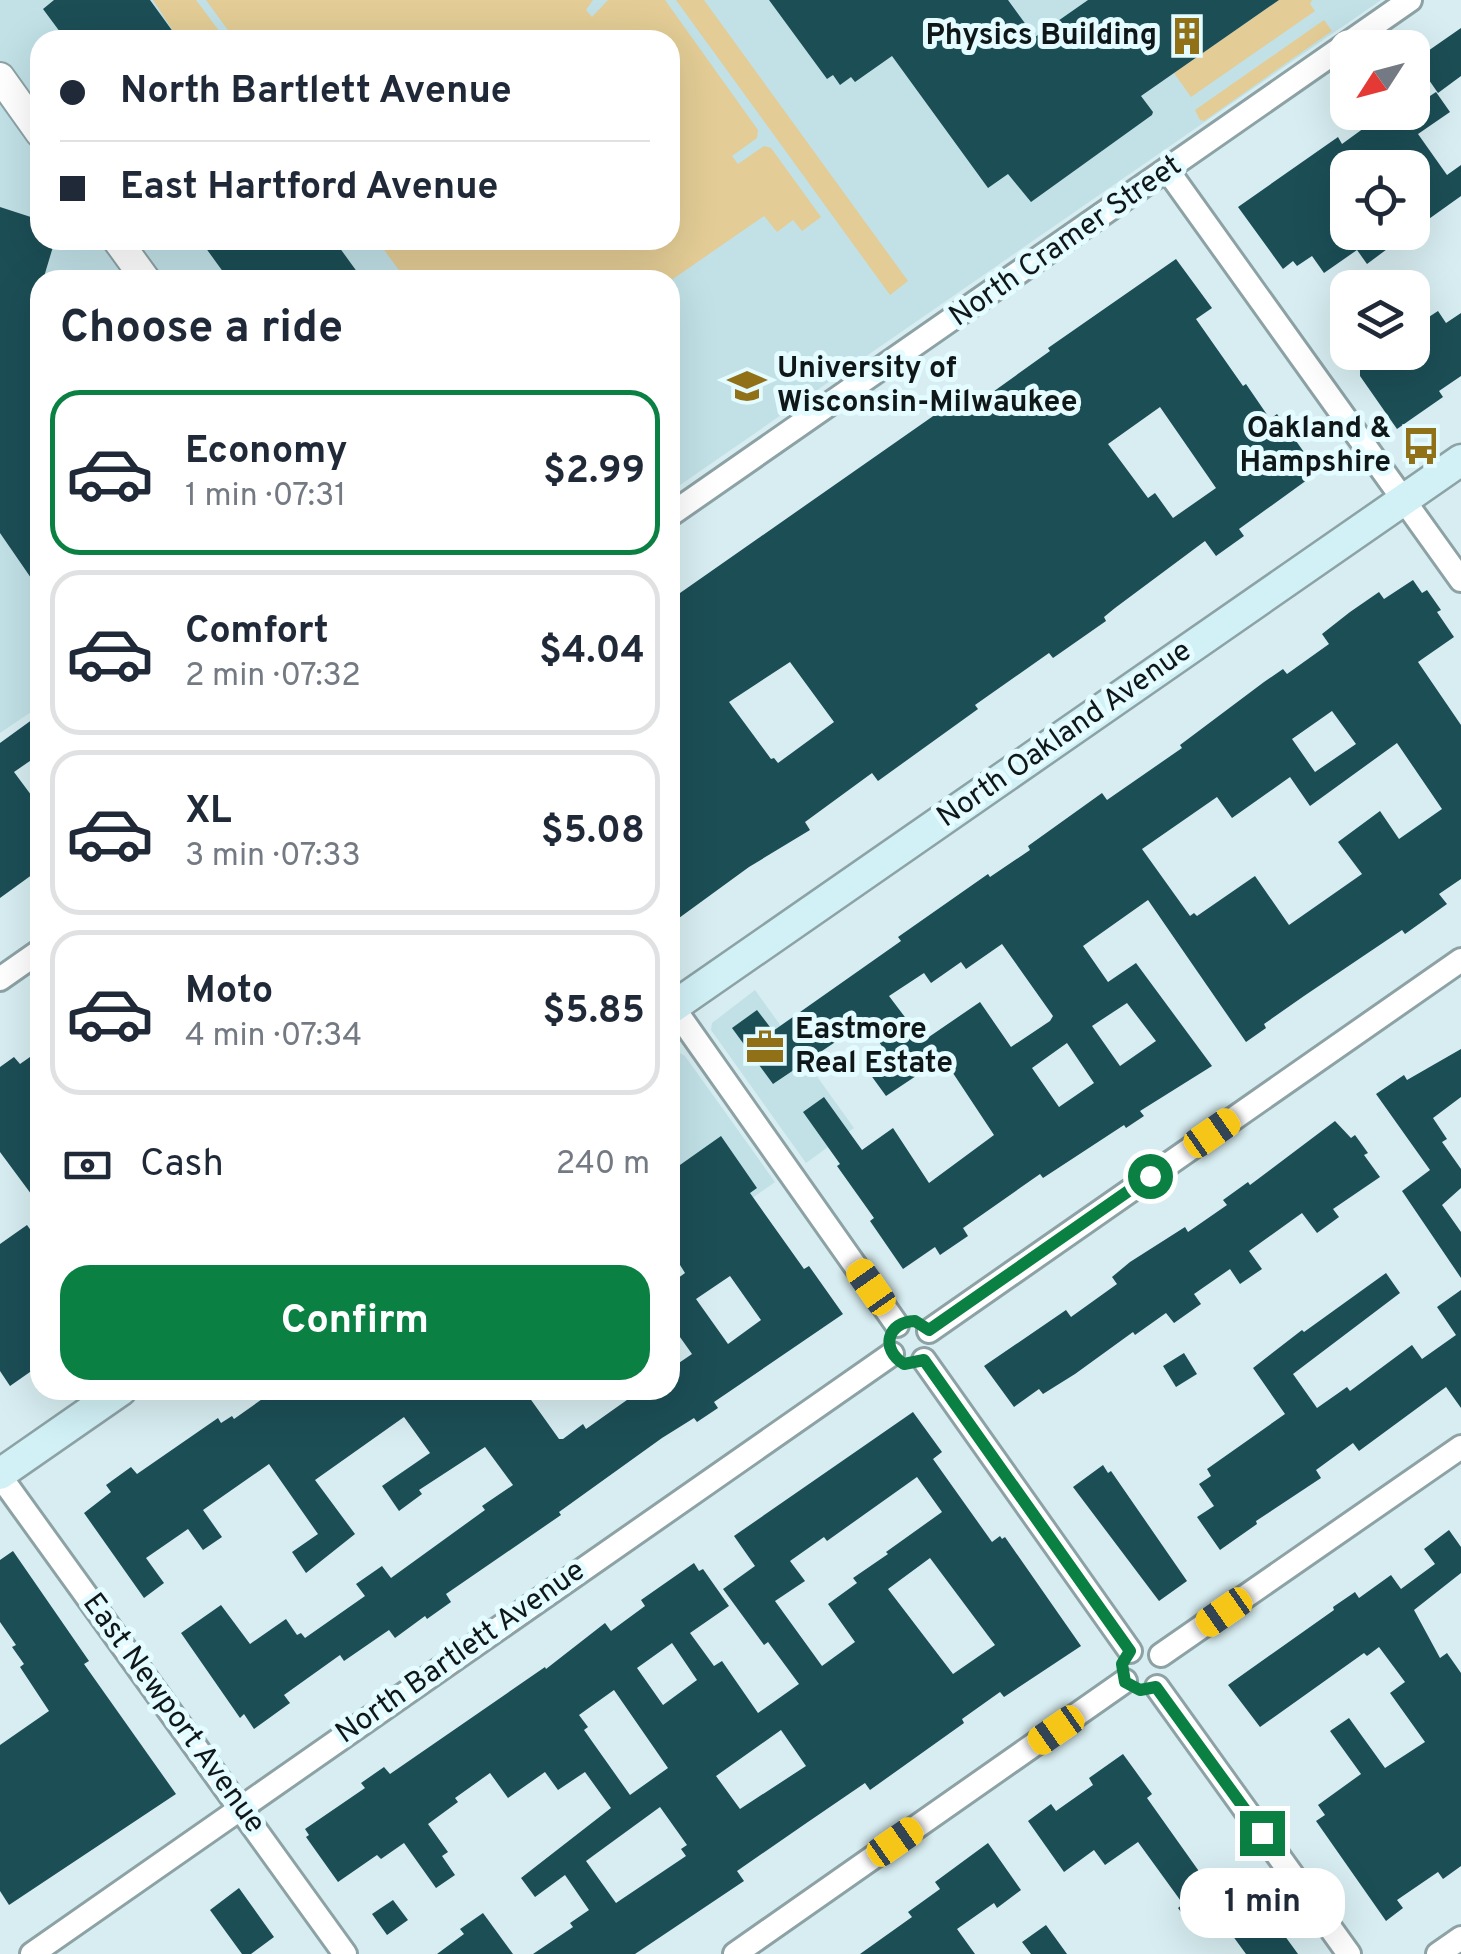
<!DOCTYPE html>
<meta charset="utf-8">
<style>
:root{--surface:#fff;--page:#f6f6f7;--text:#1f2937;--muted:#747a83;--line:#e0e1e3;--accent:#0b8043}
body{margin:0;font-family:Overpass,sans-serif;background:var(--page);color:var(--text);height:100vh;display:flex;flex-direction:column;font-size:38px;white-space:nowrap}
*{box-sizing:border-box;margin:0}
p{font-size:32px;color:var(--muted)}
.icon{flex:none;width:55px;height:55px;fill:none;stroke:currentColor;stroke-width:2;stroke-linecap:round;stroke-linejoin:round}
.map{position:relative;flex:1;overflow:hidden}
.sheet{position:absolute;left:30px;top:270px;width:650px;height:1130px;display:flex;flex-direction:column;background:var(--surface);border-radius:30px;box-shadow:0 10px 40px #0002}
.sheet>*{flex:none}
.guide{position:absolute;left:30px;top:30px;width:650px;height:220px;border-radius:30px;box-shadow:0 10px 40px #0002;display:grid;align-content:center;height:220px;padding:0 30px;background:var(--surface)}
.needle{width:65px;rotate:234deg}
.tools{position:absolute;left:1330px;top:30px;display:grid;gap:20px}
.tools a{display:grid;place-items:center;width:100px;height:100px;border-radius:20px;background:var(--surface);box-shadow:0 10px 40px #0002;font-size:50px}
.end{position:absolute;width:45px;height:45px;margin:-22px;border:12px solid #0b8043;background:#fff;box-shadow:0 0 0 5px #fff}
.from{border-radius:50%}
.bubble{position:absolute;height:70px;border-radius:30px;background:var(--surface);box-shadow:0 10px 40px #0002;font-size:32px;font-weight:700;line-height:70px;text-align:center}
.car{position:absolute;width:30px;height:60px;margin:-30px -15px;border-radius:12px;box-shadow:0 0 8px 2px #0007;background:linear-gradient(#f5c518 24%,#345 0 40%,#f5c518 0 76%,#345 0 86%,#f5c518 0)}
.guide b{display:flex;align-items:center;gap:35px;height:95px;font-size:38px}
.guide b+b{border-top:2px solid var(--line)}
.guide i{width:25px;height:25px;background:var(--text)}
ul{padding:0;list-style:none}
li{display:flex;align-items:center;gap:30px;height:165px;margin:0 20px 15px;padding:0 10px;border:5px solid var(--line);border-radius:30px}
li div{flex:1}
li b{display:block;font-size:38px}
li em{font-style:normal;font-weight:700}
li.on{border-color:var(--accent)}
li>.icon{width:90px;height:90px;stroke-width:1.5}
h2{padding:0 30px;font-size:45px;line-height:120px}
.pay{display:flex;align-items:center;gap:25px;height:110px;padding:0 30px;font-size:38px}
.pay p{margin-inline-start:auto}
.cta{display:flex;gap:20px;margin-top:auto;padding:20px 30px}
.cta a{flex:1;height:115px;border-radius:30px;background:var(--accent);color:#fff;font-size:40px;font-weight:700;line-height:115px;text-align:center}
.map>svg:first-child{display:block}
</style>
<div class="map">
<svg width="1461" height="1954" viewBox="0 0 1461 1954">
<rect width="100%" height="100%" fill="#d7edf1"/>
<path fill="#c1e1e7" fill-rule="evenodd" d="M0 0H1381L670 492V280H40V706L0 733ZM40 40H670V240H40Z
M755 990 854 1128 806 1163 711 1030 712 1023Z
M673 1049 685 1056 775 1182 670 1256V1050Z"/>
<path fill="#e3cc95" d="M153 0H196L226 40H179Z
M206 0H593L586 10 592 17 608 0H665L758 130 757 138 732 156 738 164 764 146 771 148 821 217 802 231 793 220 777 232 764 216 670 281 406 280 377 240H670V40H235Z
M676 0H704L908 281 890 295Z
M1279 0H1312L1310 4 1315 11 1191 97 1174 73Z
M1324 20 1332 31 1204 121 1200 120 1195 110Z"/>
<path fill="#1c4e56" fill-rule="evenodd" d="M54 0H150L179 40H66L43 9Z
M769 0H1008L1035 37 1088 0H1279L1141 96 1153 112 1152 115 1031 202 1008 174 988 188 892 56 855 82 851 77 840 85 833 75 827 79Z
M1461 28V76L1438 93 1415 60Z
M1436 92 1450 112 1418 134 1447 175 1461 165V196L1412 231V194L1415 193 1412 168H1398L1391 158 1378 168H1348V232H1410L1367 264 1357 250 1324 273 1312 256 1297 266 1293 261 1283 269 1238 207 1338 137 1342 144 1386 112H1412V108Z
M0 207 40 220V240H55L43 280H40V591L0 533Z
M200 240H334L363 280H229Z
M1176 259 1212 308 1196 319 1243 386 1246 384 1270 419 1277 414 1318 472 1239 529 1244 536 1216 556 1205 541 1115 608 1104 617 1106 621 1053 658 1049 653 975 705 978 709 878 781 872 773 805 822 810 830 749 867 679 918 670 906V600L959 398 966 407 981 396 983 399 1050 351 1048 348ZM1160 407 1216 488 1173 518 1155 493 1148 498 1108 444ZM790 662 834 722 778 763 774 758 771 759 729 702Z
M1438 311 1446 323 1461 313V376L1439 391 1443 397 1397 429 1360 376V368L1382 352H1412V328Z
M1413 580 1422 593 1427 590 1441 610 1437 612 1454 637 1418 662 1461 725V879L1439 894 1447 904 1405 934 1402 930 1304 996 1264 1024 1266 1028 1246 1042 1148 900 1083 946 1108 982 1136 963 1212 1066 1140 1111 1144 1116 1126 1128 1124 1125 1043 1178 1040 1174 963 1228 968 1236 940 1255 935 1247 903 1269 870 1221 874 1218 837 1166 840 1164 803 1112 824 1097 862 1150 893 1128 929 1183 994 1135 943 1058 886 1096 870 1074 891 1059 865 1022 773 1084 732 1028 757 1010 773 1031 901 941 898 937 988 874 990 877 1030 850 1028 846 1102 793 1107 800 1182 748 1180 745 1264 682 1283 669 1287 674 1329 644 1322 634 1350 612 1379 592 1384 599ZM1332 711 1356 744 1315 772 1292 739ZM1397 743 1442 809 1399 839 1380 811 1338 842 1362 874 1289 925 1255 876 1197 916 1194 913 1190 916 1142 849 1217 797 1232 818 1290 777 1310 806ZM1002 944 1053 1016 1050 1021 1011 1047 980 1002 923 1041 889 996 924 973 931 983 961 962 966 969ZM1127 1003 1156 1041 1120 1066 1092 1026ZM1067 1043 1094 1083 1059 1107 1032 1068Z
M40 714V754L14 772 40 807V869L0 898V743Z
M1461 1049V1097L1433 1118 1447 1139 1442 1142 1461 1169V1188L1442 1205 1461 1232V1278L1402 1191 1430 1170 1376 1094 1404 1075 1407 1080Z
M40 1050V1206L0 1152V1067L14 1057 20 1064Z
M1335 1121 1351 1138 1355 1135 1368 1153 1364 1155 1380 1177 1333 1209 1339 1217 1317 1233 1302 1213 1249 1251 1262 1269 1240 1284 1230 1269 1194 1294 1201 1304 1174 1323 1166 1313 1135 1335 1133 1332 1075 1374 1043 1394 1039 1389 1014 1407 984 1366 1066 1310 1071 1317 1117 1284 1112 1277 1130 1262 1185 1227 1188 1232 1227 1205 1223 1200 1248 1182 1250 1185Z
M721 1136 757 1188 750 1193 804 1269 809 1266 843 1314 714 1402 718 1408 697 1422 694 1418 662 1438 559 1512 561 1515 446 1594 451 1602 427 1619 425 1616 395 1638 389 1630 344 1661 340 1655 284 1695 290 1703 254 1729 244 1714 240 1718 181 1633 221 1605 250 1644 286 1619 297 1635 301 1633 305 1638 365 1596 356 1584 382 1566 391 1578 467 1523 485 1510 482 1506 513 1485 485 1447 419 1490 422 1494 399 1511 382 1486 430 1453 404 1417 315 1480 355 1534 306 1573 292 1552 318 1534 269 1464 203 1510 222 1537 203 1550 188 1529 146 1558 164 1583 144 1598 84 1513 111 1492 106 1485 131 1467 137 1474 218 1418 221 1423 232 1416 234 1419 275 1390H524L559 1439H563L583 1424 586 1429 641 1390H670V1369L692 1354 670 1323V1284L685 1273 670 1249V1172ZM730 1276 761 1320 728 1344 696 1299Z
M27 1225 40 1243V1365L10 1386 0 1371V1244Z
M1386 1273 1400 1293 1293 1374 1317 1408 1347 1387 1350 1391 1412 1345 1422 1359 1456 1335 1437 1307 1461 1290V1408L1446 1387 1359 1451 1353 1443 1316 1470 1321 1478 1256 1521 1257 1524 1220 1550 1197 1517 1214 1506 1199 1484 1211 1476 1207 1469 1285 1414 1253 1368 1302 1330 1304 1332Z
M1184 1353 1197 1374 1176 1387 1163 1366Z
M913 1412 942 1452 933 1459 992 1542 1000 1536 1002 1539 1005 1537 1081 1646 1004 1697 1000 1692 962 1719 964 1723 870 1790 865 1783 805 1824 737 1871 744 1881 635 1954H533L573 1927 570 1923 589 1910 565 1875 535 1897 521 1878 611 1808 585 1772 558 1790 545 1772 508 1798 490 1773 455 1798 458 1802 428 1824 448 1852 442 1856 455 1875 436 1888 404 1843 381 1859 377 1855 338 1882 306 1837 309 1835 305 1829 365 1788 361 1783 384 1767 390 1774 545 1667 546 1669 605 1623 611 1631 645 1606 641 1600 694 1563 699 1571 703 1569 729 1606 690 1633 714 1666 722 1661 758 1713 799 1684 768 1642 764 1645 723 1589 755 1566 734 1536ZM917 1477 942 1512 886 1552 888 1554 853 1578 857 1583 828 1604 855 1642 822 1666 775 1601 805 1581 790 1561 824 1537 827 1541ZM930 1558 995 1645 953 1674 888 1589ZM672 1643 697 1680 663 1705 637 1668ZM614 1690 668 1768 630 1795 584 1730 588 1727 579 1715ZM781 1730 806 1766 740 1809 716 1776ZM660 1807 687 1845 681 1849 686 1856 616 1903 586 1861Z
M1103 1465 1108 1473 1111 1471 1187 1581 1159 1601 1073 1487Z
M1449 1530 1461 1547V1573L1414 1610 1440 1658 1447 1653 1461 1673V1866L1443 1879 1438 1872 1397 1900 1403 1908 1386 1921 1316 1821 1325 1815 1318 1805 1361 1774 1330 1731 1349 1718 1385 1768 1425 1742 1390 1693 1405 1682 1379 1647 1367 1656 1364 1653 1260 1727 1228 1685 1334 1610 1333 1607 1355 1592 1359 1598 1391 1575 1401 1589 1435 1564 1424 1549Z
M13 1551 89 1661 84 1664 176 1794 9 1905 0 1891V1745L49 1711 20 1667 24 1664 12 1647 16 1645 0 1622V1560Z
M1123 1754 1152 1794 1147 1798 1208 1884 1228 1869 1236 1881 1242 1877 1298 1954H1246L1216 1913 1193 1928 1178 1908 1183 1904 1138 1842 1105 1865 1094 1850 1064 1872 1028 1821 1051 1804 1056 1811 1093 1785 1089 1778Z
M988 1843 1021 1890 997 1908 994 1903 957 1929 975 1954H860L912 1917 908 1912 940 1889 935 1882Z
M239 1888 274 1937 251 1954H242L210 1910Z
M393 1900 408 1920 387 1935 372 1914Z
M483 1913 513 1954H437L464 1934 460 1929Z
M1046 1925 1067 1954H1031L1022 1942Z"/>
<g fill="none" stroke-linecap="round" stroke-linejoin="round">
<g stroke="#8da2a5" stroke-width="28">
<path id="minor" d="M1168 171 1461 580
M670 515 1410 0
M0 979 40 951
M673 1007 897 1325
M929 1331 1461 960
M924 1360 1130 1651
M0 1476 345 1954
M1161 1655 1461 1447
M1157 1687 1349 1954
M32 1954 892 1354
M735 1954 1125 1681
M1438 1954 1461 1938"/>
</g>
<g stroke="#8da2a5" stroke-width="32">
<path id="tertiary" d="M0 77 40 133
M117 240 146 280"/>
</g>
<g stroke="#8da2a5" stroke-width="35">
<path id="secondary" d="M670 1009 1461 460
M0 1474 121 1390"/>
</g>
<use href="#minor" stroke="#fff" stroke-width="22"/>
<use href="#tertiary" stroke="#fff" stroke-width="28"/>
<use href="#secondary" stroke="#d1f1f6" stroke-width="30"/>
</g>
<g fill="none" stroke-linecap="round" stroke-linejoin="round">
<path stroke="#0b8043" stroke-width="12" d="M1150 1176 929 1330 915 1321C887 1322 880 1349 904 1364L924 1360 1130 1651 1122 1664 1125 1682 1140 1690 1156 1687 1262 1833"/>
</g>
<defs>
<g id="building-bare" transform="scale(3)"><path d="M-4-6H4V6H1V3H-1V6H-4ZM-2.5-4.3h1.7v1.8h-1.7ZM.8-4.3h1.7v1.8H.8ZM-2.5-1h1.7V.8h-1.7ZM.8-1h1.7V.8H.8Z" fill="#907117" stroke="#e4fbff" stroke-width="2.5" paint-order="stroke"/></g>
<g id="university-bare" transform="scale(3)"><path d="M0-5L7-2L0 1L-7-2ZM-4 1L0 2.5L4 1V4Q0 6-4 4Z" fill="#907117" stroke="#e4fbff" stroke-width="2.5" paint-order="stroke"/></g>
<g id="bus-bare" transform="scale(3)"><path d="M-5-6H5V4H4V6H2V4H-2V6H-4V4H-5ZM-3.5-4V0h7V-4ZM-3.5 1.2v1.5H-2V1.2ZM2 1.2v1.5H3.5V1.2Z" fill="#907117" stroke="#e4fbff" stroke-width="2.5" paint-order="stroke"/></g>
<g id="office-bare" transform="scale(3)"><path d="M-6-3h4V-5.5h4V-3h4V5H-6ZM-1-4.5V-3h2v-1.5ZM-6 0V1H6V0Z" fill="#907117" stroke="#e4fbff" stroke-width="2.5" paint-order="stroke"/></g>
</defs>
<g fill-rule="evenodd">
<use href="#building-bare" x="1187" y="36"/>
<use href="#university-bare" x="747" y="386"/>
<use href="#bus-bare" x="1421" y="446"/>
<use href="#office-bare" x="765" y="1047"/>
</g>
<g text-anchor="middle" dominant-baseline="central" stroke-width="10" stroke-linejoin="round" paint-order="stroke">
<g font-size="30" font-weight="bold" fill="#0f1718" stroke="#e4fbff" text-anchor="end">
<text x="1157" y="36">Physics Building</text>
<text x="777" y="369" text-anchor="start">University of<tspan x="777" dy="34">Wisconsin-Milwaukee</tspan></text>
<text x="1391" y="429">Oakland &amp;<tspan x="1391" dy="34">Hampshire</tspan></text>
<text x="795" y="1030" text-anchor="start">Eastmore<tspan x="795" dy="34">Real Estate</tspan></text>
</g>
<g font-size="30" fill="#0f1718" stroke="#e4fbff">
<text transform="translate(1066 242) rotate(-35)">North Cramer Street</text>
<text transform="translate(1065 735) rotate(-35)">North Oakland Avenue</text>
<text transform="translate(461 1653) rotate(-35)">North Bartlett Avenue</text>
<text transform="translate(173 1714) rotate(54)">East Newport Avenue</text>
</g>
</g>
</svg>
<div class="tools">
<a><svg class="needle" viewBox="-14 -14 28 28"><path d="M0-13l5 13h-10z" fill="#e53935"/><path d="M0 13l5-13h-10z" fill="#747a83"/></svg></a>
<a><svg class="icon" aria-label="locate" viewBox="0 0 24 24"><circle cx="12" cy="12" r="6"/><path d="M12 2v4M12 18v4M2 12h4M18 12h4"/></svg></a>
<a><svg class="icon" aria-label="layers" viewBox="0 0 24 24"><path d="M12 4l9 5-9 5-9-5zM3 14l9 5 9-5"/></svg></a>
</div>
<i class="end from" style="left:1150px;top:1176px"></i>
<i class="end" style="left:1262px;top:1833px"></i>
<div class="bubble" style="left:1180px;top:1868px;width:165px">1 min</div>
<i class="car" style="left:1212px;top:1133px;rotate:55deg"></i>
<i class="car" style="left:871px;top:1287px;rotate:325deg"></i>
<i class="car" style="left:1224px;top:1612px;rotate:235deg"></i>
<i class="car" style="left:1056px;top:1730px;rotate:235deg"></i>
<i class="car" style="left:895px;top:1842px;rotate:55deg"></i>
<div class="guide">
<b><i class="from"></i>North Bartlett Avenue</b>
<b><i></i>East Hartford Avenue</b>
</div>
<section class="sheet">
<h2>Choose a ride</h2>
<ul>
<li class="on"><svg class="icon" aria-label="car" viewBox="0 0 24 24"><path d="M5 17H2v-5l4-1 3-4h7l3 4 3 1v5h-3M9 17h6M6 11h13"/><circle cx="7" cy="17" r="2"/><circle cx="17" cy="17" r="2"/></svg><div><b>Economy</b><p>1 min · 07:31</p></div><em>$2.99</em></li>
<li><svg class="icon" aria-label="car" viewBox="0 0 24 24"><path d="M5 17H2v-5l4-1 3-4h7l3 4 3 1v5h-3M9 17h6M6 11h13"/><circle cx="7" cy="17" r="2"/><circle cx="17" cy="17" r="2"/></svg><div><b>Comfort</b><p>2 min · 07:32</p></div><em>$4.04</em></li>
<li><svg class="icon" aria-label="car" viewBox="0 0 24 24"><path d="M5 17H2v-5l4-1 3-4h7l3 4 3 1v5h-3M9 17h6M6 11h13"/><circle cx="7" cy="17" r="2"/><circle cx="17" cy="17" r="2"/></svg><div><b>XL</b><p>3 min · 07:33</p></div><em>$5.08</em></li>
<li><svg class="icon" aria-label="car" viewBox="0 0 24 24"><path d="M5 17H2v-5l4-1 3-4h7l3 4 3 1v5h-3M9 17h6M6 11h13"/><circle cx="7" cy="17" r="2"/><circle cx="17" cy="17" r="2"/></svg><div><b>Moto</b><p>4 min · 07:34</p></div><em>$5.85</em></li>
</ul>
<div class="pay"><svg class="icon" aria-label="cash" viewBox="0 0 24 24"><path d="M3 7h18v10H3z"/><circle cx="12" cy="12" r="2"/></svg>Cash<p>240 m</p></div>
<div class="cta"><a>Confirm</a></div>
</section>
</div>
